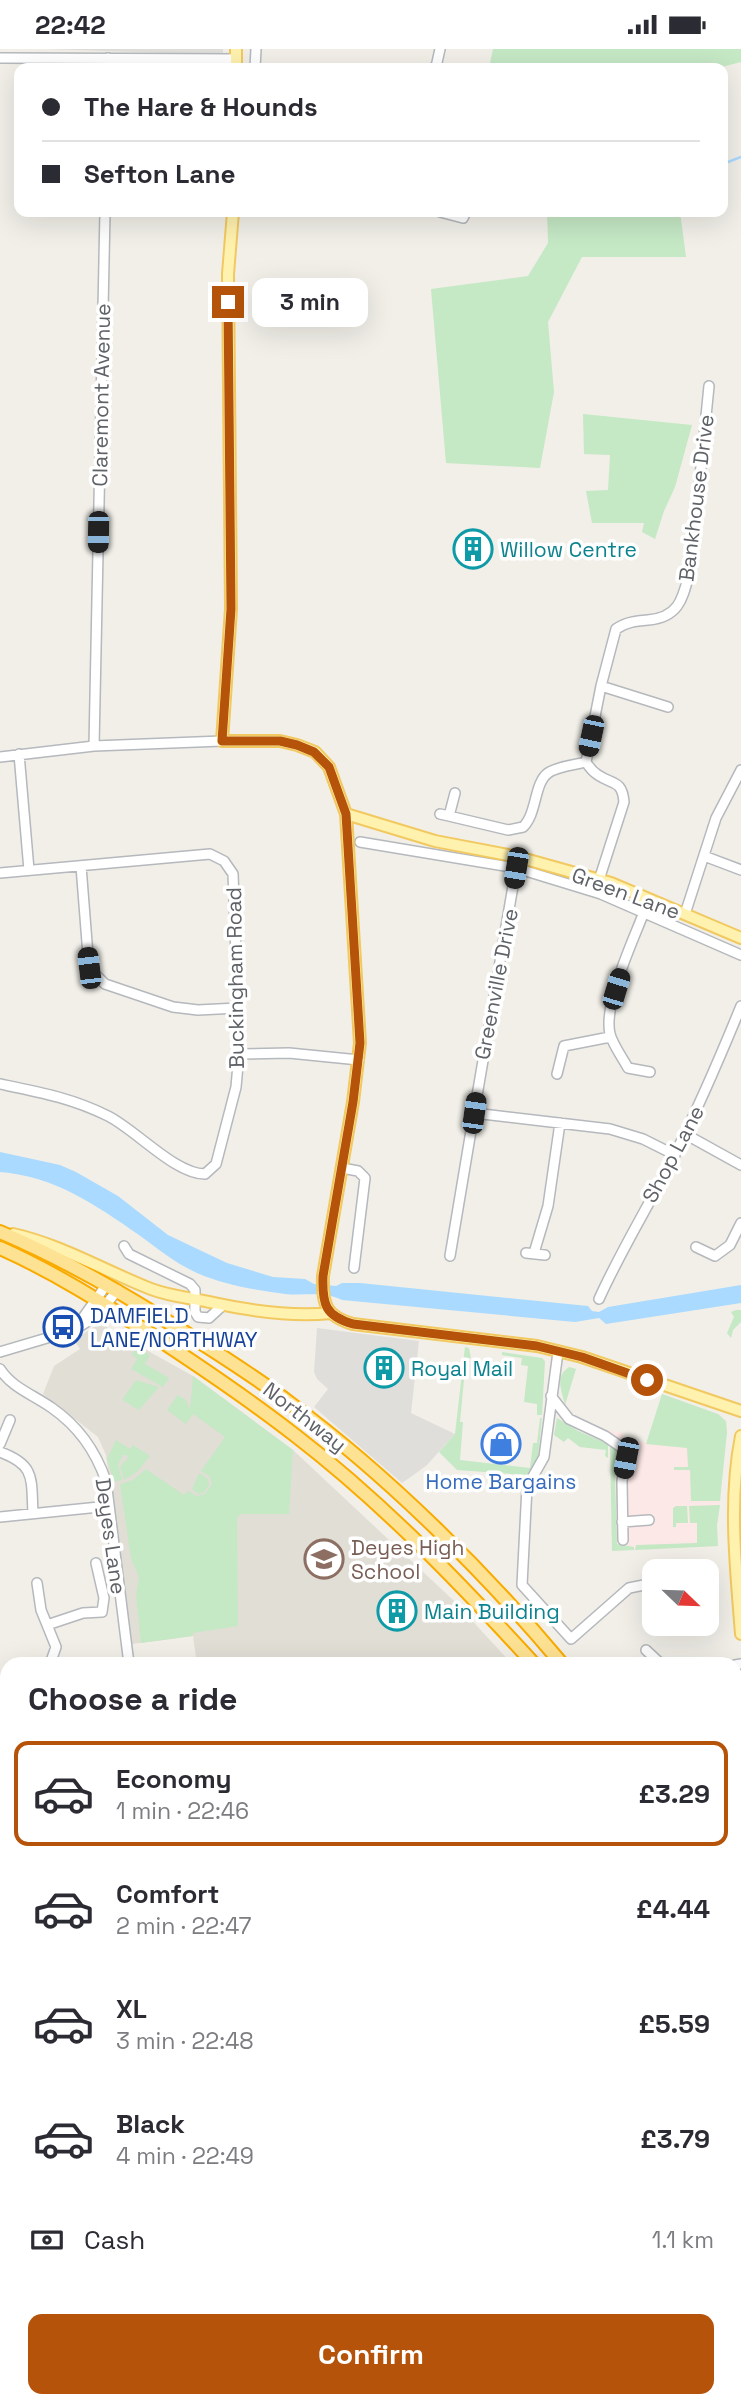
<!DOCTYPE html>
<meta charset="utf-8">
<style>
:root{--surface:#fff;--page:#f2f2f3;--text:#2b2b33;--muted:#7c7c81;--line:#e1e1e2;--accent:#b45309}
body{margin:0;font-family:"Space Grotesk",sans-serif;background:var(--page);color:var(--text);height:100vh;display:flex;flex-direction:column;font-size:26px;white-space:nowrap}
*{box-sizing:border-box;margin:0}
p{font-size:23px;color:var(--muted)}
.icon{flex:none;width:38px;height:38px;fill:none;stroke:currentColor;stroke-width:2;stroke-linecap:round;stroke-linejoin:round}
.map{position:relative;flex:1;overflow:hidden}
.details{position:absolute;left:0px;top:1608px;width:742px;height:751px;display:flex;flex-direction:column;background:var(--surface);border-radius:21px 21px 0 0;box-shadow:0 7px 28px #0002}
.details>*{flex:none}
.hud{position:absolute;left:14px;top:14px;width:714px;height:154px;border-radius:14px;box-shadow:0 7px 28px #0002;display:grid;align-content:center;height:154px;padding:0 28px;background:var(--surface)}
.needle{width:46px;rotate:113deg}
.buttons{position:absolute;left:642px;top:1510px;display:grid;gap:14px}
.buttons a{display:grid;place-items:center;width:77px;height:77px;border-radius:14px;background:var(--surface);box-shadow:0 7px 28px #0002;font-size:35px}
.end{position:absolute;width:32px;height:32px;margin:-16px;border:9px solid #b45309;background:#fff;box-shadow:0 0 0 4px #fff}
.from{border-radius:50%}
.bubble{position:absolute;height:49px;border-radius:14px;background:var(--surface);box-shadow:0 7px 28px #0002;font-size:23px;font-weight:600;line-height:49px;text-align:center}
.car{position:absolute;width:21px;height:42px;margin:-21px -10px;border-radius:9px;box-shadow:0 0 5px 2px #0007;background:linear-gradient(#222 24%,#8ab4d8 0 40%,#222 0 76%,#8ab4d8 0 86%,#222 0)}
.hud b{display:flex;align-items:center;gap:24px;height:66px;font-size:26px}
.hud b+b{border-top:2px solid var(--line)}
.hud i{width:18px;height:18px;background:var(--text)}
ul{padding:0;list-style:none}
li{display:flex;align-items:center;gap:21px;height:105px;margin:0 14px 10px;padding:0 14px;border:4px solid transparent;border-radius:14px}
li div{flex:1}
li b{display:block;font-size:26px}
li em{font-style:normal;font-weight:600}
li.selected{border-color:var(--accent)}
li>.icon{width:63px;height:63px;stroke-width:1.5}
h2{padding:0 28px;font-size:32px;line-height:84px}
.pay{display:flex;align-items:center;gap:18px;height:77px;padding:0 28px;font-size:26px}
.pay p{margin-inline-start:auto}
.button{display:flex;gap:14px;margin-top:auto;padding:14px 28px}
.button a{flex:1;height:80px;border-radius:14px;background:var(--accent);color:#fff;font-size:28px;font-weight:600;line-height:80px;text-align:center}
.status{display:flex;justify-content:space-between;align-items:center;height:49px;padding:0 35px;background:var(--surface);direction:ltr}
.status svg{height:19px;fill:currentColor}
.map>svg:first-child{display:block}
</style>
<div class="status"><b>22:42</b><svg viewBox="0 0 49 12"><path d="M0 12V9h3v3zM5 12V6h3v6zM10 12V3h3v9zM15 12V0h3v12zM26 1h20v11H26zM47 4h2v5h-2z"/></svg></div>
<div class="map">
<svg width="741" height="2358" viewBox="0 0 741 2358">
<rect width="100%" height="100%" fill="#f1efe8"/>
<path fill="#e0deda" d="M47 0H223V6Z
M317 1279 419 1292 411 1364 455 1385 426 1417 402 1434 314 1358 328 1340 317 1330 314 1323Z"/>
<path fill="#e1ded6" d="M103 1272 110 1283 124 1286 125 1289 193 1327 293 1401 453 1551 512 1615H197L193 1587 132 1595 106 1406 98 1388 43 1345 54 1317 80 1300 74 1291Z"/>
<path fill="#fce8e6" d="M604 1380 623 1384V1390L688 1399 723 1411 717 1476 718 1497 612 1502 610 1396 601 1391Z"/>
<path fill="#c5e8c5" d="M493 0H741V13L718 19H489Z
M547 163H680L686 208H582L548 273 554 343 540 419 446 414 431 240 528 227 548 194Z
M583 365 692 376 675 438 664 462 655 490 642 483 644 474H592L586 442 608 441 610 406 584 405Z
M736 1261H741V1273L733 1281 731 1289 727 1284 734 1268 731 1263Z
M136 1298 150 1306 145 1315 169 1329 163 1338 131 1320 137 1310 132 1306Z
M465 1298 469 1299 471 1309H466L460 1373H463L460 1411 530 1419 533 1394H537L540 1369H542L538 1408 527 1426 457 1421 439 1403 455 1385Z
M502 1303 542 1309 545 1312 542 1366H537V1355L524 1353 528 1317 521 1316 522 1309 502 1306Z
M569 1318 576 1320 565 1356C562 1341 554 1328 569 1318Z
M193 1327 293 1401 289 1465H240L237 1470 238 1577 193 1584V1587L141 1594 136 1546 139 1528 131 1509 120 1435 133 1431 146 1420 184 1446 188 1442 197 1447 205 1445 212 1435 210 1428 201 1422 225 1388 193 1365 186 1375 167 1361 178 1346 186 1351 190 1360Z
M136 1331 159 1338 139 1361 122 1351Z
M662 1345 718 1365 726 1372 727 1383 720 1452H691L690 1421H674V1418H688L687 1399 646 1395Z
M557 1369 578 1382 608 1395V1409L605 1407 606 1401 580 1398 568 1389 564 1393 554 1386Z
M116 1391 130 1400 133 1396 150 1407 137 1423 124 1431 120 1417 128 1409 127 1406H123L118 1416 122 1431 114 1433 107 1410Z
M610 1395 617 1399 620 1406 615 1427 617 1495 634 1498V1501L612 1502Z
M199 1424 208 1430 209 1436 204 1444 198 1445 192 1440Z
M720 1456 717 1476 718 1497 635 1501 636 1496 697 1494V1474H690L689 1457Z
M676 1457H687L688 1474H676V1478H673V1459Z
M3 1803 7 1812V1899L0 1900V1814L4 1812 0 1809V1804Z
M0 2131H7V2326L0 2325Z
M0 2349H7V2352H140L141 2358H0Z"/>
<path fill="#aadaff" d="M0 1103 60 1116 76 1123 118 1147 168 1186 227 1214 273 1228 305 1230 314 1235 336 1237 342 1234H360L588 1257 592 1262 599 1263 608 1258 741 1236V1254L606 1275 599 1269 575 1273 342 1251C324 1242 304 1247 285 1245 255 1241 225 1236 197 1224 175 1214 158 1200 139 1186 96 1156 54 1127 0 1123Z"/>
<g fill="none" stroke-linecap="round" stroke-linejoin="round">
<path stroke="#aadaff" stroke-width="2.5" d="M723 115 741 108"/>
<g stroke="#b5b8bc" stroke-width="12">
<path id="minor" d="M0 9 236 10
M107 19 108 9
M255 19 256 0
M433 19 436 18 440 0
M440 163 463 169 466 163
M601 637 616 580C626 573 636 572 648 571 682 568 683 546 691 518L709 337
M94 697 105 163
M19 705 29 821
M0 708 94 697 222 692
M440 765 449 767 455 744
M449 767 508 781 523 778C537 765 534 734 548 724 558 717 575 716 586 713
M360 793 516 819 601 845 741 906
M704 807 741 821
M518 808 474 1064 610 1080 643 1090 675 1106
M81 817 89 919 105 935 173 958 198 961 238 959
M0 824 210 805 224 812 233 825 238 959 239 1005 236 1038 216 1115 205 1125C175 1125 136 1081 108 1067 72 1049 39 1043 0 1035
M599 831 624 753C622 731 613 736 598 726 593 723 589 718 586 713L601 637 668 658
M644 863C633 892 603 955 610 985 613 996 622 1008 628 1019L650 1023
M685 865 716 769 741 721
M239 1005 289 1004 359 1011
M557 1025 564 997 610 988
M685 1085 741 1116
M342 1119 358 1122 365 1129 354 1219
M124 1197 129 1205 190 1235 195 1241V1263L198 1268 209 1269 223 1256
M696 1198 715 1207 730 1196 741 1174
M526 1204 545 1206
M534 1204 548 1157 560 1074
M450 1207 474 1064
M599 1250C622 1199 651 1153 676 1103 700 1055 721 1006 741 957
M77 1277 107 1235
M0 1303 74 1281 95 1268 118 1241
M558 1303 544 1408 527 1438 522 1536 571 1590 629 1539 654 1534
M0 1320C12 1339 34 1346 52 1359 78 1377 96 1403 106 1432L129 1615
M551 1347 569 1370 605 1387 621 1398 625 1403 626 1409 622 1432 623 1491
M0 1395 10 1371
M0 1403C36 1416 31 1430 33 1464
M0 1468 109 1457
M622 1473 649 1471
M37 1534 41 1561 56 1598 50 1615
M47 1576 83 1564 102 1563 104 1549 96 1514
M646 1601 661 1615
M735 1616 741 1615
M735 1866 741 1873
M735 1994 741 2001
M0 2002H7
M735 2044 741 2039
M735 2161 741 2158
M735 2255 741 2251
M735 2266 741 2272
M0 2334 7 2335
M253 2352 267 2358
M511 2352 515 2358
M607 2352 611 2358
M704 2352 708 2358
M293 2358 295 2352
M399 2358 409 2352
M557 2358 568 2352"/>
</g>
<g stroke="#f2c960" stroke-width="14">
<path id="major" d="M236 0V19
M233 163 228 225 231 560 222 692H280L297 696 315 703 329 718 346 765 360 994 353 1053 323 1227C322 1255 325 1267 353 1275L537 1297 582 1308 741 1362
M346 765 435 792 518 808 611 834 741 889
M13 1185C62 1196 105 1222 151 1240 172 1248 193 1249 214 1254 251 1262 293 1268 331 1264
M741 1387C728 1453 736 1519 741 1585
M735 1683 741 1662"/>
</g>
<g stroke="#f9ab00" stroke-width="16">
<path id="highway" d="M0 1183C64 1210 123 1244 181 1281 219 1305 256 1328 291 1355 387 1426 486 1524 562 1615
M0 1199C54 1223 103 1254 152 1286 201 1318 250 1351 296 1387 383 1454 460 1534 534 1615
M735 1810 741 1817
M735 1844 741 1851"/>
</g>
<use href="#minor" stroke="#fff" stroke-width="9"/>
<use href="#major" stroke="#fff2af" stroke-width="10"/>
<use href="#highway" stroke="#fde293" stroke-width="12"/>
</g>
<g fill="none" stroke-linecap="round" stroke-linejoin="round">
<path stroke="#b45309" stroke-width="9" d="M228 253 231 560 222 692H280L297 696 314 703 329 718 346 765 360 994 353 1053 323 1227C322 1255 325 1267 353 1275L537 1297 582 1308 647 1331"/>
</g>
<defs>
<g id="building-ring" transform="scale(2.0125)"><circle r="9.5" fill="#fff" stroke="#0f9aa8" stroke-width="1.5"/><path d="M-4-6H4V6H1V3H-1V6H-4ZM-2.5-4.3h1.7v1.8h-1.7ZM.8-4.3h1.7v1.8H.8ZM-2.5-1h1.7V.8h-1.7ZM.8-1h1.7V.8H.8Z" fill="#0f9aa8"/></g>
<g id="bus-ring" transform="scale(2.0125)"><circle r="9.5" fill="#fff" stroke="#1a4fb4" stroke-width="1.5"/><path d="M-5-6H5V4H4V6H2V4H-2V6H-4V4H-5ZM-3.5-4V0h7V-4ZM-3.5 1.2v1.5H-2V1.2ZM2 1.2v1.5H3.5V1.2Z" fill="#1a4fb4"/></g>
<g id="shop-ring" transform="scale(2.0125)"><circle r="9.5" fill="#fff" stroke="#3f7fe0" stroke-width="1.5"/><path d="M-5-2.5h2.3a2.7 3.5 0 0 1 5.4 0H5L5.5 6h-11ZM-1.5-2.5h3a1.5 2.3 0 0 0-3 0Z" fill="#3f7fe0"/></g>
<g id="school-ring" transform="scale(2.0125)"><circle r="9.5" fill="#fff" stroke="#8d6e63" stroke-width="1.5"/><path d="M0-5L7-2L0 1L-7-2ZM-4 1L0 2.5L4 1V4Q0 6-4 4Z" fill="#8d6e63"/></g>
</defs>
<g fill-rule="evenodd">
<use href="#building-ring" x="473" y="500"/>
<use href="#bus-ring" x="63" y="1278"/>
<use href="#building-ring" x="384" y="1319"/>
<use href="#shop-ring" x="501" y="1395"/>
<use href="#school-ring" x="324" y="1510"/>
<use href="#building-ring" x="397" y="1562"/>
</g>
<g text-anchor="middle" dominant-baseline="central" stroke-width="7" stroke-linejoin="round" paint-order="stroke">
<g font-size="21" fill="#5f6368" stroke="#fff">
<text transform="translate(101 346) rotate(-89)">Claremont Avenue</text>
<text transform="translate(696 449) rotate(-83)">Bankhouse Drive</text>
<text transform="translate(626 844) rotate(20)">Green Lane</text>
<text transform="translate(235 929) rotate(-91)">Buckingham Road</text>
<text transform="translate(496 935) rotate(-79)">Greenville Drive</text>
<text transform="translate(673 1105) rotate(-62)">Shop Lane</text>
<text transform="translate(305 1368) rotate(38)">Northway</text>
<text transform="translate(111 1487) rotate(82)">Deyes Lane</text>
</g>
<g font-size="21" fill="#0d838f" stroke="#fff" text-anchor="start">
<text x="500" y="500">Willow Centre</text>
<text x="411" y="1319">Royal Mail</text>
<text x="424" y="1562">Main Building</text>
</g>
<g font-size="21" fill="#164399" stroke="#fff" text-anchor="start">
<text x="90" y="1266">DAMFIELD<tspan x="90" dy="24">LANE/NORTHWAY</tspan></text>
</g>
<g font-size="21" fill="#366cbe" stroke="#fff">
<text x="501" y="1432">Home Bargains</text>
</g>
<g font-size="21" fill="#785e54" stroke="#fff" text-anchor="start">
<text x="351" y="1498">Deyes High<tspan x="351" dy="24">School</tspan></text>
</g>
</g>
</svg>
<div class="buttons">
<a><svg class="needle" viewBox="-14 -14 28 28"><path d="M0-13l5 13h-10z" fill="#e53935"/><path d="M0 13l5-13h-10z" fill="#7c7c81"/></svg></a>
</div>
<i class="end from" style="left:647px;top:1331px"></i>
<i class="end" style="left:228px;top:253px"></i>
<div class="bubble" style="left:252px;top:229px;width:116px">3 min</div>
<i class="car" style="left:98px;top:483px;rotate:181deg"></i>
<i class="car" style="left:591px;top:687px;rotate:192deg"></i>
<i class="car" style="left:516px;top:819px;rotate:189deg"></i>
<i class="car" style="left:89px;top:919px;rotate:353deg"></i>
<i class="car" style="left:616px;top:940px;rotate:17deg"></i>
<i class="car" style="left:474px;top:1064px;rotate:8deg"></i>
<i class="car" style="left:626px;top:1409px;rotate:191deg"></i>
<div class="hud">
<b><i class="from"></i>The Hare &amp; Hounds</b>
<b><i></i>Sefton Lane</b>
</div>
<section class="details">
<h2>Choose a ride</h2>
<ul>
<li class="selected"><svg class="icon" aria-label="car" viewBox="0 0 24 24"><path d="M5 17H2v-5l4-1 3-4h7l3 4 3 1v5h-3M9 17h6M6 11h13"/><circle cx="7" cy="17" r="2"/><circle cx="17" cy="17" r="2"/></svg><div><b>Economy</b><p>1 min · 22:46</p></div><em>£3.29</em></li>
<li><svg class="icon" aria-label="car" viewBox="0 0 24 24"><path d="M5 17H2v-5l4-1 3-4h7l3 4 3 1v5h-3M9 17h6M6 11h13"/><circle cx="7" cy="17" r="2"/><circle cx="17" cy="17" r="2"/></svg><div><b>Comfort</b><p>2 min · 22:47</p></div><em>£4.44</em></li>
<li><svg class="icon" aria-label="car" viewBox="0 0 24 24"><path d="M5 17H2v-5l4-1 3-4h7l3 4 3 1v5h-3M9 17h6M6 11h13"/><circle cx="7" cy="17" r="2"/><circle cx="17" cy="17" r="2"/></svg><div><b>XL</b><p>3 min · 22:48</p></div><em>£5.59</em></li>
<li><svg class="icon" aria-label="car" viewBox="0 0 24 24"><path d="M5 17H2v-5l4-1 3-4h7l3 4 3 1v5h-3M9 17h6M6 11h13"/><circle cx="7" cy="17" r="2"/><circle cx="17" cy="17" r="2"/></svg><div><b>Black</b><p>4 min · 22:49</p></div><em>£3.79</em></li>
</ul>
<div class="pay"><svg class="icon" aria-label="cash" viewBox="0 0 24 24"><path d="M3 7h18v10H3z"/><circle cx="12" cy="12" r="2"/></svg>Cash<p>1.1 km</p></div>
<div class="button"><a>Confirm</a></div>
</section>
</div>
